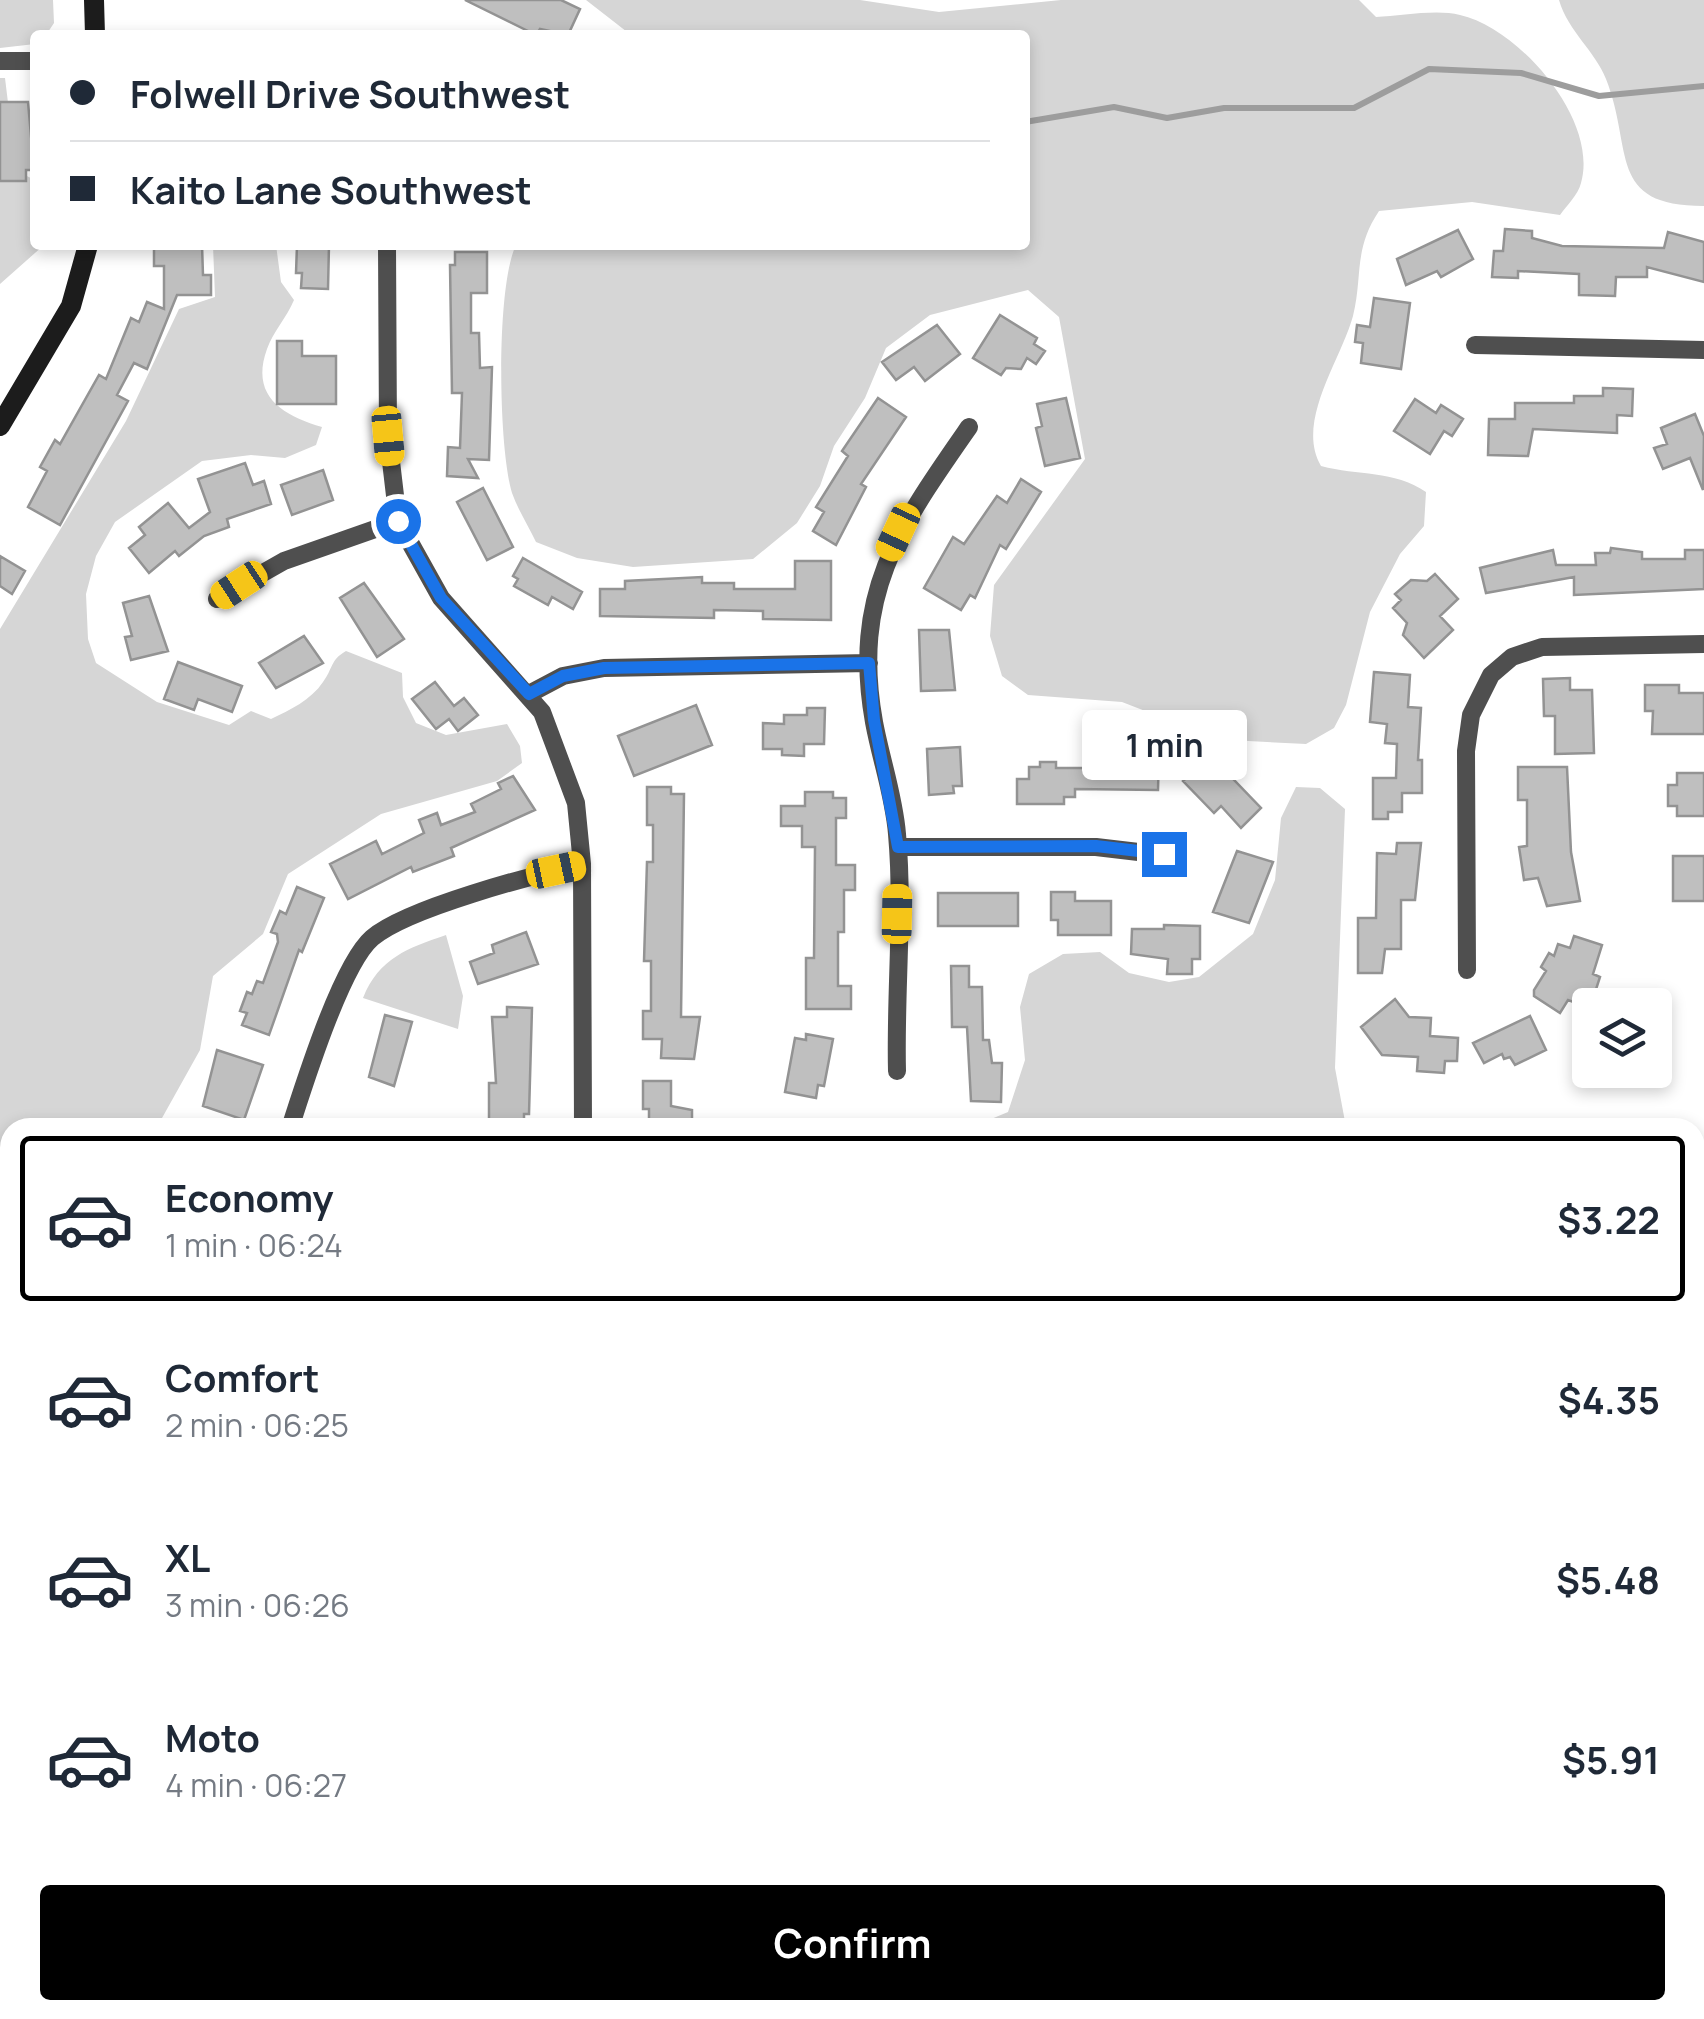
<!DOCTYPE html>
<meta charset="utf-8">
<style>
:root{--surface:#fff;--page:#f2f2f3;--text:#1f2937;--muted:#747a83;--line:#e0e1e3;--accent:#000}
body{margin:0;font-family:Manrope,sans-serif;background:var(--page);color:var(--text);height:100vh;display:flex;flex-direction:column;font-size:38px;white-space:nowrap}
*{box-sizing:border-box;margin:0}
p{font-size:32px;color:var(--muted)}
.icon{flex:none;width:55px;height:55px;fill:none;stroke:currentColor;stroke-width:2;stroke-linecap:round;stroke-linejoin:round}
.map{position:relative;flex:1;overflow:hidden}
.sheet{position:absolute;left:0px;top:1118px;width:1705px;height:902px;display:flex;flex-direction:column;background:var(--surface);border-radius:30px 30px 0 0;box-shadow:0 5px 15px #0003}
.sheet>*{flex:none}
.banner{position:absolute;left:30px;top:30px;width:1000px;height:220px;border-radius:10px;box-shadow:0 5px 15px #0003;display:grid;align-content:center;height:220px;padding:0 40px;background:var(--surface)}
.controls{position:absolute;left:1572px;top:988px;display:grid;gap:20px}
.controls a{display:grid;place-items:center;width:100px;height:100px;border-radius:10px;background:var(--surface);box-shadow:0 5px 15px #0003;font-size:50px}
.end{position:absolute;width:45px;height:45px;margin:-22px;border:12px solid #1a73e8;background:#fff;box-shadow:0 0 0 5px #fff}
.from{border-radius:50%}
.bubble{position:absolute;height:70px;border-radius:10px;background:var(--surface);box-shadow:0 5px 15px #0003;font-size:32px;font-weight:700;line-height:70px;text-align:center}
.car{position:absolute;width:30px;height:60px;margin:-30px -15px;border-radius:12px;box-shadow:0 0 8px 2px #0007;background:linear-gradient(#f5c518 24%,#345 0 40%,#f5c518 0 76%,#345 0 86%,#f5c518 0)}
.banner b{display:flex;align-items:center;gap:35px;height:95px;font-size:38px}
.banner b+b{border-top:2px solid var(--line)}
.banner i{width:25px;height:25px;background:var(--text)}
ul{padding:18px 0 0;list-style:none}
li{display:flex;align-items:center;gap:30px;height:165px;margin:0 20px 15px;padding:0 20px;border:5px solid transparent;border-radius:10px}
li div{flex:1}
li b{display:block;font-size:38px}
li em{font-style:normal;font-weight:700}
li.active{border-color:var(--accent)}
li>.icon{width:90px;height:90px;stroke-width:1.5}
.cta{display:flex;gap:20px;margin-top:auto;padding:20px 40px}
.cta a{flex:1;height:115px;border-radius:10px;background:var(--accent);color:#fff;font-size:40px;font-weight:700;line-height:115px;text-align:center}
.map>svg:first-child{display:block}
</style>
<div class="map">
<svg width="1704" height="2019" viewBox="0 0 1704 2019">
<rect width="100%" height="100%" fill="#fff"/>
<path fill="#d6d6d6" d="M0 0H53L54 23 46 35H35V44L0 48Z
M586 0H860L939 12 1061 0H1359L1376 17C1401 16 1436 9 1460 15 1519 28 1599 120 1581 183 1578 195 1567 205 1560 215L1472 202 1379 211C1353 250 1363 276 1353 316 1341 360 1295 422 1321 466 1358 476 1394 470 1426 492L1424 526 1400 554 1370 612 1346 705 1334 728 1306 744 1248 741 1189 728 1122 702 1028 695 1002 676 990 636 994 585 1085 459 1059 317 1028 290 930 315 886 348 865 398 834 446 820 486 797 523 753 559 633 567 577 558 536 542C529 527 518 510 512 493 498 446 496 286 516 245H1025V35H631Z
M1559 0H1704V206C1606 206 1634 150 1606 79 1595 51 1568 31 1559 0Z
M0 78H5L9 111 6 166 35 180V245H44L0 284Z
M213 245H276L281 282 294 300C287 317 273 332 267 349 250 396 282 415 322 427L316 445 285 458 251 455 202 461 115 522 96 556 86 594 88 639 96 663 157 702 229 725 251 711 271 719C290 710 311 700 323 682 333 669 330 660 346 651L402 673 403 697 416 723 446 735 507 724 520 746 522 763 497 781 381 814 288 874 263 934 213 976 200 1050 157 1127 10 1128V1172L0 1196V629L126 421 179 309 215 297Z
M1296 787 1320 788 1345 809 1335 1068 1346 1127H972L1008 1112 1025 1060 1020 1007 1029 974 1063 954 1100 952 1129 973 1169 982 1199 977 1253 934 1275 880 1281 818Z
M446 935 463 996 458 1029 363 998C379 958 408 948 446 935Z
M662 2010H780L789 2019H653Z
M1002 2010H1089L1092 2019H1004Z"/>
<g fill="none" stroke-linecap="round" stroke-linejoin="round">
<path stroke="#9d9d9d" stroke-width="6" d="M1025 122 1114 107 1167 118 1224 108H1354L1429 69 1521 73 1599 96 1704 86"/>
</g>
<path fill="#bfbfbf" stroke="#939393" stroke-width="2.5" d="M465 0H561L580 9 568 35 540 29 536 35Z
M0 102H28L34 170H26V181H0Z
M1505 229 1532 231V238L1562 246 1664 248 1668 232 1704 242V282L1647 267V277H1616L1615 296 1579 295V274L1518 271V278L1492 277 1494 251H1503Z
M1458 230 1473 259 1441 277 1437 271 1406 285 1397 259Z
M154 245H202L203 275H211V295H177L147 369 134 363 117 395 128 401 60 525 28 507 47 471 40 467 55 440 60 444 99 375 106 379 131 318 139 322 147 302 164 309V266H154Z
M297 245H329L328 289 301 288 302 273H296Z
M455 252H487V293H471V333H479L480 368 492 367 489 460 468 459 478 478 447 476 448 447 460 448 462 393H452L450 265H455Z
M1374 298 1410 303 1401 369 1361 363 1363 343 1355 342 1357 325 1370 327Z
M1000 315 1037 338 1034 344 1045 351 1036 364 1027 358 1021 369 1006 368 1001 375 973 358Z
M937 325 960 354 925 381 914 367 896 380 882 362Z
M277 341H302V356H336V404H277Z
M1603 388 1633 389 1632 416 1617 415V433L1533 429 1528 456 1488 455 1489 419H1515V403H1574V396H1603Z
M878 398 906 417 861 484 866 487 836 545 813 531 824 512 816 507 848 456 842 451Z
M1066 398 1080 458 1045 466 1036 428 1042 426 1037 404Z
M1415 399 1436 413 1441 405 1463 419 1452 436 1444 431 1430 454 1394 431Z
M1695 414 1704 436 1703 490 1690 458 1663 469 1654 448 1667 444 1661 428Z
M245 463 253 485 264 481 271 504 227 519 229 527 204 536 179 556 175 551 149 573 129 548 145 535 139 527 168 503 189 528 210 512 198 479Z
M323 470 333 500 292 515 281 485Z
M1021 479 1041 492 1006 549 1000 545 975 598 970 595 961 610 924 588 953 537 964 544 997 496 1007 503Z
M483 488 513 547 487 560 457 502Z
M1611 548 1642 552V559H1685V550H1704V589L1574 595V577L1486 593 1480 568 1553 550 1556 565H1596L1595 553H1610Z
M0 556 25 571 12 594 0 586Z
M523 558 582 592 573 609 552 597 548 605 514 586 518 579 513 576Z
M795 561H831V620L763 619V611L714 610V618L600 616V589H625V581L702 577V583H734V589H795Z
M1435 574 1458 599 1440 616 1453 630 1424 658 1403 635 1407 623 1393 608 1401 600 1395 594 1411 580 1427 581Z
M364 583 404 639 377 657 340 598Z
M149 596 168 651 131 660 125 637 132 636 123 603Z
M919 630H949L955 690 921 691Z
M304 636 323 663 276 688 259 663Z
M178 662 242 686 232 712 198 699 194 710 164 699Z
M1374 672 1410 675 1408 707 1421 708 1418 760H1422V793H1402V812H1388V819H1373V778H1396L1397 744 1385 743 1387 724 1370 722Z
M1570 678V690H1592L1594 753 1555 754V716H1544L1543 679Z
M435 682 454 706 464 698 478 715 458 731 449 719 436 729 412 699Z
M1645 685H1679V693H1704V734H1652L1653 711H1645Z
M696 705 712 745 634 776 618 736Z
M807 708H825L824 744H804V756L782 755V749H763V723L784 724V715H807Z
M960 747 962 786H953L954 793 929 795 927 749Z
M1141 755H1159L1158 790 1075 789V797H1064V804H1017V779H1029V767H1040V762H1056V768H1089L1110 766V762H1141Z
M1210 755 1261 808 1241 828 1221 806 1214 813 1183 781Z
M1518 767H1567L1571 852 1580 901 1547 906 1538 878 1524 880 1519 847 1527 846V800H1518Z
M1677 773H1704V816H1677V806H1668V785H1677Z
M513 776 535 810 451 848 454 856 413 872 411 867 348 899 330 864 376 841 382 854 424 833 419 820 437 813 441 825 475 812 471 804 501 789 498 783Z
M647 787H671V794H684L681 1017H700L694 1059 661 1058 662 1039H643V1011H651V961H644L647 862H653V825H647Z
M805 792H833V798H846V818H836V865H855V890H844V932H838V986H851V1009H806V958H814L815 847H802V826H781V806H805Z
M1397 843H1421L1415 900H1401V949H1385L1382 973H1358V918H1376L1377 853 1396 854Z
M1237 851 1273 862 1249 923 1213 912Z
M1673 856H1704V901H1673Z
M297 887 324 898 302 952 299 950 269 1035 242 1025 247 1013 240 1011 247 992 252 994 257 981 263 983 278 942 277 934 271 932 280 911 286 914Z
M1051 892H1075V901H1111V935H1058V920H1051Z
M938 893H1018V926H938Z
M1164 925 1200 926V959H1192V974H1167L1168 959 1131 954 1132 929H1164Z
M526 932 538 964 478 984 470 962 494 953 492 945Z
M1574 936 1602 945 1593 974 1600 977 1590 1008 1568 1000 1560 1013 1534 996V990L1546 971 1541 967 1549 953 1554 956 1558 944 1570 948Z
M951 966H969V987H982L983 1040H989L992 1063H1002L1001 1102 971 1101 967 1027H952Z
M1395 999 1409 1017 1431 1018 1430 1036 1458 1038 1457 1061H1445L1444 1073 1417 1071 1418 1057 1382 1055 1361 1027Z
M507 1007 532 1008 529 1114H524V1128L489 1123V1083H496L492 1017H507Z
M385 1015 412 1022 394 1086 369 1077Z
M1530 1016 1546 1050 1515 1065 1510 1057 1504 1059 1502 1054 1484 1063 1473 1043Z
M806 1034 833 1039 824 1086 818 1085 816 1098 785 1092 795 1038 806 1040Z
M217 1050 263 1065 244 1120 203 1106Z
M643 1081H671V1106L692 1110V1128H649V1109H643Z"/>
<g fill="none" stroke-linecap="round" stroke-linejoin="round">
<path stroke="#4f4f4f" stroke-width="18" d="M0 61H35
M387 245 388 436 398 521 441 598 542 712 576 803 582 864 583 1128
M1475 345 1704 350
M217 599 284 561 398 521
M529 694 563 676 604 668 869 663
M898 847H1096L1164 855
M1467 970 1466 751 1471 715 1491 675 1512 657 1542 647 1704 644
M897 1071C895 993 904 912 897 834 894 796 881 760 874 722 851 593 900 526 969 427
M290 1128C304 1085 341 965 372 938 407 908 534 875 582 864
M1695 1283H1704
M0 1384 10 1366
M1695 1629H1704
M0 1973 10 1963
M135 2010 144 2019
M463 2010 466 2019
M889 2010 893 2019
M1229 2010 1240 2019
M545 2019 568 2010"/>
<path stroke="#1c1c1c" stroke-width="20" d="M94 0 95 35
M0 426 71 306 88 245"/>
</g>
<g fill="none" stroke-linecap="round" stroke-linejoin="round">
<path stroke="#1a73e8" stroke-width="12" d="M398 521 441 598 529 694 563 676 604 668 869 663 874 720 898 847 1096 846 1164 854"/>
</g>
</svg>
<div class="controls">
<a><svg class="icon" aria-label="layers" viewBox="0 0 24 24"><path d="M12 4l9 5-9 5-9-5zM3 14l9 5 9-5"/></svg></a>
</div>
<i class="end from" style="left:398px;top:521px"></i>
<i class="end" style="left:1164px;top:854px"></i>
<div class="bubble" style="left:1082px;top:710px;width:165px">1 min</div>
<i class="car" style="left:388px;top:436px;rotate:175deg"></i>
<i class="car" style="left:898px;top:532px;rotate:205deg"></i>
<i class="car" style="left:239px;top:585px;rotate:237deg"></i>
<i class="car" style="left:556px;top:870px;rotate:78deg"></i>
<i class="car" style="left:897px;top:914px;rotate:1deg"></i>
<div class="banner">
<b><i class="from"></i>Folwell Drive Southwest</b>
<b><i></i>Kaito Lane Southwest</b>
</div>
<section class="sheet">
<ul>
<li class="active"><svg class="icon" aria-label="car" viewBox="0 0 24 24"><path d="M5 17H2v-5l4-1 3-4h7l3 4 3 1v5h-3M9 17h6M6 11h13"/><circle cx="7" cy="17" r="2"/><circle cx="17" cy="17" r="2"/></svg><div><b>Economy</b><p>1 min · 06:24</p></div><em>$3.22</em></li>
<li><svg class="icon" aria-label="car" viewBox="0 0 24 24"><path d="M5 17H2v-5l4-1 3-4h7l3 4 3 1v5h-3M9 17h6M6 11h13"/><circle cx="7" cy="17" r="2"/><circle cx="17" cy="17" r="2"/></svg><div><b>Comfort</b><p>2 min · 06:25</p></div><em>$4.35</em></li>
<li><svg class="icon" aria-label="car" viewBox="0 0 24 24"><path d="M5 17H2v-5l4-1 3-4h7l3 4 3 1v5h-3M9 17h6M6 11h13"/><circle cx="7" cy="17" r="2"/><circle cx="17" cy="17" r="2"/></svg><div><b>XL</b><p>3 min · 06:26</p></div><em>$5.48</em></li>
<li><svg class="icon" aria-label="car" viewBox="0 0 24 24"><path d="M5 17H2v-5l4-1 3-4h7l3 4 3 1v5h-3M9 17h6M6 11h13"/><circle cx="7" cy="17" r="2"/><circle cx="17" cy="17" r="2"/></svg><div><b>Moto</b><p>4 min · 06:27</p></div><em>$5.91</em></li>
</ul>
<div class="cta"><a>Confirm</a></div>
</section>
</div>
